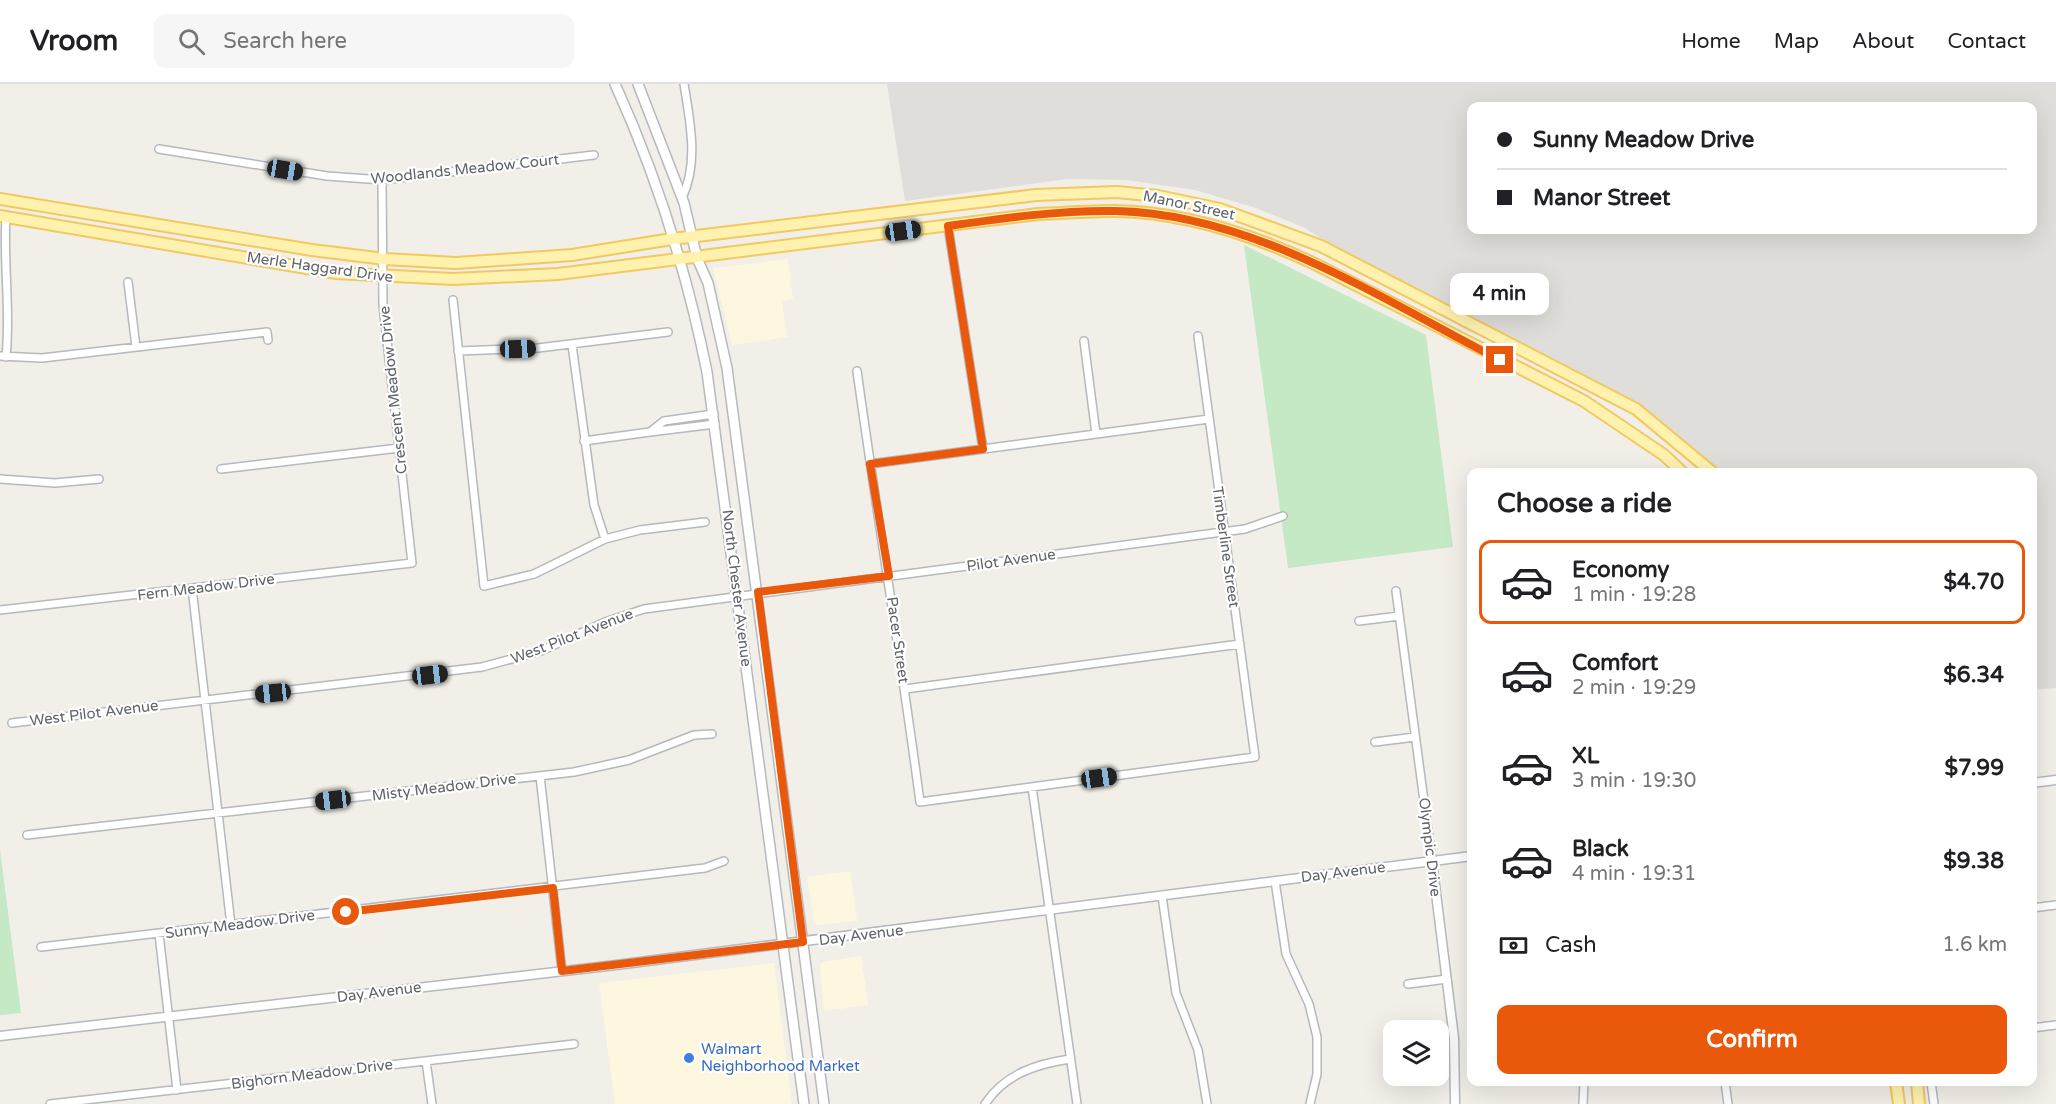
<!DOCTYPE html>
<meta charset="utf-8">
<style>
:root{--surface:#fff;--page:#f6f6f6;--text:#202124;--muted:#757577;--line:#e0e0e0;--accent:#ea580c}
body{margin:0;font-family:"Varela Round",sans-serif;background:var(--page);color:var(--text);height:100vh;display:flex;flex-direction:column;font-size:22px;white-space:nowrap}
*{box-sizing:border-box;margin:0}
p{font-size:20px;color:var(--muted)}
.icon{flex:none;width:33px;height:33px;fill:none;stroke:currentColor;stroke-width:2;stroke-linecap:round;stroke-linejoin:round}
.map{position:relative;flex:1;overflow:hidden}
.side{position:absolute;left:1467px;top:384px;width:570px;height:618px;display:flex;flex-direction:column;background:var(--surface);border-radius:12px;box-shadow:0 6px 24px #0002}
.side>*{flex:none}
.hud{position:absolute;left:1467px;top:18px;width:570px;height:132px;border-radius:12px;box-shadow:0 6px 24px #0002;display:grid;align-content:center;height:132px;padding:0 30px;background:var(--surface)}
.buttons{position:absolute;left:1383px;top:936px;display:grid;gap:12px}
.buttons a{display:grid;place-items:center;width:66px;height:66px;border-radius:12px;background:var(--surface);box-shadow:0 6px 24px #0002;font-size:30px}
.end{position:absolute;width:27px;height:27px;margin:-14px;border:8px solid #ea580c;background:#fff;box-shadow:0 0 0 3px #fff}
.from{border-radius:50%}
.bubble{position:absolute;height:42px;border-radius:12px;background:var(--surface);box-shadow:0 6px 24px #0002;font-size:20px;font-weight:700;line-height:42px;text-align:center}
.car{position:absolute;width:18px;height:36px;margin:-18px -9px;border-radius:8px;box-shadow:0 0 4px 2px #0007;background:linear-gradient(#222 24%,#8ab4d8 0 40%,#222 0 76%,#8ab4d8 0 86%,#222 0)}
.hud b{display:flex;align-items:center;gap:21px;height:57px;font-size:22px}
.hud b+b{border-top:2px solid var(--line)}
.hud i{width:15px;height:15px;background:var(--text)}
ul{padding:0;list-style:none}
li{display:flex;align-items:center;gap:18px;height:84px;margin:0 12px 9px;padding:0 18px;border:3px solid transparent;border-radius:12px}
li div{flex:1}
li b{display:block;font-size:22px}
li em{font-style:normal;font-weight:700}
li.current{border-color:var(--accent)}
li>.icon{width:54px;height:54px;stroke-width:1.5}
h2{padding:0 30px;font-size:27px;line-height:72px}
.pay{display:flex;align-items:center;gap:15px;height:66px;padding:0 30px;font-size:22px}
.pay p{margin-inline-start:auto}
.button{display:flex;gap:12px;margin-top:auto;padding:12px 30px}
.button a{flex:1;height:69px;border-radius:12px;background:var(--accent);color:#fff;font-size:24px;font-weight:700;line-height:69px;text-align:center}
header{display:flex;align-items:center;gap:36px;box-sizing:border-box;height:84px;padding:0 30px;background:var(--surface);border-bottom:2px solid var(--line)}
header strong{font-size:28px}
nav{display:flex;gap:33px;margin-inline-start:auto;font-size:21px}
.search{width:420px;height:54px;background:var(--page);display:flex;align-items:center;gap:15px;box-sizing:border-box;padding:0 21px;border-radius:12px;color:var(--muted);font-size:22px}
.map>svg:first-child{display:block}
</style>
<header>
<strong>Vroom</strong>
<div class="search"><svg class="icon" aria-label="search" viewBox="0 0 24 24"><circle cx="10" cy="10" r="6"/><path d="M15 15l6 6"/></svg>Search here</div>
<nav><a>Home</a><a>Map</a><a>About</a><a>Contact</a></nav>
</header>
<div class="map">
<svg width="2056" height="1020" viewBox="0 0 2056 1020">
<rect width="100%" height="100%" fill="#f1efe8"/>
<path fill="#fef7e0" d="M788 175 793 215 782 217 787 253 732 261 713 184Z
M850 787 857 837 817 841 814 838 807 793Z
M861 872 868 921 824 927 820 881 823 878Z
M774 879 792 1020H615L599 899Z"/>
<path fill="#e0deda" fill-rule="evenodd" d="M887 0H2056V604L2033 606 2032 388H1719L1631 317 1464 245 1303 143 1253 123 1195 106 1127 96 1067 95 905 117ZM1472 22H2032V146H1472Z"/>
<path fill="#c5e8c5" d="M1244 161 1426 251 1453 463 1288 484Z
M0 766 21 929 0 931Z"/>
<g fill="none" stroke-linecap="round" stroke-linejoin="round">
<g stroke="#b5b8bc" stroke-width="10">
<path id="minor" d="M159 65 327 92 382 96 594 71
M682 114C699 78 690 38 684 0
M948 142 983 365
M128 198 136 263
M453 216 484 502 534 490 605 455 640 446 705 438
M1084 257 1096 350
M572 261 594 421 605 455
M458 267 538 264 668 248
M0 272 42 274 267 248 268 256
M6 273C11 226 3 180 6 133
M857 287C877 431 901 574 920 718L1255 673 1198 252
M714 330 664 337 650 348 715 340
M584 357 650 348
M870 380 1209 335
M221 385 399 364
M0 395 55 399 99 395
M192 504 231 841
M1396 507 1432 777
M0 526 412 479 383 221 382 96
M1359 537 1399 532
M905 605 1240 560
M12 639 482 583 541 567 605 538 644 525 1245 445 1283 432
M1375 658 1415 653
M540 692 562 887
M1032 703 1077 1020
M27 751 574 688 629 676 694 651 712 650
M1275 797 1286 870 1309 920 1317 953V990L1310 1020
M1162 812 1176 909 1198 966 1207 1020
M2032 824 2056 821
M159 850 177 1006
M41 863 705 784 724 777
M1408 900 1447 895
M2032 944 2056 941
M426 977 432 1020
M1725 998 1728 1020
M1931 998 1934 1020
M50 1020 574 960
M985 1020C1005 990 1036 980 1070 975
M1583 1020 1584 998"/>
</g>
<g stroke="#b5b8bc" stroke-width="11">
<path id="tertiary" d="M2032 699 2056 696
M1432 777 1454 954 1455 1020
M0 952 616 881 1472 772"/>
</g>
<g stroke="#b6babf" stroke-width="12">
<path id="secondary" d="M615 0C657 92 687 189 707 288L804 1020
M638 0 684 119 697 174 708 199 727 284 824 1020"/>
</g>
<g stroke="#f2c960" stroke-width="14">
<path id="primary" d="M0 115 312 166 385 175 456 179 572 171 672 155 1036 111 1117 108 1158 112 1220 125 1321 162 1636 325 1712 388
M0 132 336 189 453 195 558 190 1038 130C1064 129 1090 127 1115 127 1183 128 1253 151 1313 179L1584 317 1664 371 1682 388
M1896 998 1899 1020
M1917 998 1919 1020"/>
</g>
<use href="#minor" stroke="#fff" stroke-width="7"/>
<use href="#tertiary" stroke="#fff" stroke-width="8"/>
<use href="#secondary" stroke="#fff" stroke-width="9"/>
<use href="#primary" stroke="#fff2af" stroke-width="10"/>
</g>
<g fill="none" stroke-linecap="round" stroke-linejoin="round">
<path stroke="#ea580c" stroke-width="8" d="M346 828 553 804 562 887 803 858 758 508 889 492 870 380 983 365 948 142C1004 134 1060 126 1116 127 1254 130 1381 215 1500 276"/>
</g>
<circle fill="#3f7fe0" stroke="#fff" stroke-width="2" cx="689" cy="974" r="6"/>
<g text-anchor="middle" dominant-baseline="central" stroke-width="4.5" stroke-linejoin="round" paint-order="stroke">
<g font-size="15" fill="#5f6368" stroke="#fff">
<text transform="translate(465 85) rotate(-6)">Woodlands Meadow Court</text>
<text transform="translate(1189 121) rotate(12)">Manor Street</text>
<text transform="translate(320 183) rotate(8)">Merle Haggard Drive</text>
<text transform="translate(393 306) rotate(-96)">Crescent Meadow Drive</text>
<text transform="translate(1226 463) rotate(82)">Timberline Street</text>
<text transform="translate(1011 476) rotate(-8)">Pilot Avenue</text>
<text transform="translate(206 503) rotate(-7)">Fern Meadow Drive</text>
<text transform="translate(737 504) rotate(83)">North Chester Avenue</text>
<text transform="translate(572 552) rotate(-21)">West Pilot Avenue</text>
<text transform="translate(898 556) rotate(82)">Pacer Street</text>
<text transform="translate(94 629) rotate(-7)">West Pilot Avenue</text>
<text transform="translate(444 703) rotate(-7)">Misty Meadow Drive</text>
<text transform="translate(1430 763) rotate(83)">Olympic Drive</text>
<text transform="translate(1343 788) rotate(-7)">Day Avenue</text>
<text transform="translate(240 840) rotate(-7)">Sunny Meadow Drive</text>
<text transform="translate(861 851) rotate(-7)">Day Avenue</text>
<text transform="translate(379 908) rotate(-7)">Day Avenue</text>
<text transform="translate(312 990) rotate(-7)">Bighorn Meadow Drive</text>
</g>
<g font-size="15" fill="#366cbe" stroke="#fff" text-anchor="start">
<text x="701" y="965">Walmart<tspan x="701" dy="17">Neighborhood Market</tspan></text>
</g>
</g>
</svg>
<div class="buttons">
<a><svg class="icon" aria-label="layers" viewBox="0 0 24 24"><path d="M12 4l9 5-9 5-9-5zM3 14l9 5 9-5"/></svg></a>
</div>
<i class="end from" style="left:346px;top:828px"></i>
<i class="end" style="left:1500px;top:276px"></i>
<div class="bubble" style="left:1450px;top:189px;width:99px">4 min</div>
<i class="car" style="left:285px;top:86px;rotate:99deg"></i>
<i class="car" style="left:903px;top:147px;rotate:82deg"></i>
<i class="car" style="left:518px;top:265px;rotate:88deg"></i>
<i class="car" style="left:430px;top:591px;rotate:83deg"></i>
<i class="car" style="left:273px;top:609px;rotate:264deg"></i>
<i class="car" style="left:1099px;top:694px;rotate:82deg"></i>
<i class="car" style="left:333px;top:716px;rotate:263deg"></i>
<div class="hud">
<b><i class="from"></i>Sunny Meadow Drive</b>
<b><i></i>Manor Street</b>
</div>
<section class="side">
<h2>Choose a ride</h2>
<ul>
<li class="current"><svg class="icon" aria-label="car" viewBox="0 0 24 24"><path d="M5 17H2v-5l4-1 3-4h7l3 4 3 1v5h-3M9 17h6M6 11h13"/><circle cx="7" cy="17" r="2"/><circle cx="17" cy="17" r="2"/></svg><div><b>Economy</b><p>1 min · 19:28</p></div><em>$4.70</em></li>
<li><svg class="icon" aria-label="car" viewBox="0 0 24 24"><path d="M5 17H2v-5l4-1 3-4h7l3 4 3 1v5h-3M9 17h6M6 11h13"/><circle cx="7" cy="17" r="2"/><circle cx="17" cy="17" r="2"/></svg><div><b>Comfort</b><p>2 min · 19:29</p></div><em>$6.34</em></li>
<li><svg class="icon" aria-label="car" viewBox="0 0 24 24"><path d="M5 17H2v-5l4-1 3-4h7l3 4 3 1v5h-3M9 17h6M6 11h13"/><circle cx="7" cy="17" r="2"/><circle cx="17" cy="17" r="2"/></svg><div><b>XL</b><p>3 min · 19:30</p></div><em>$7.99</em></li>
<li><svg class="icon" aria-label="car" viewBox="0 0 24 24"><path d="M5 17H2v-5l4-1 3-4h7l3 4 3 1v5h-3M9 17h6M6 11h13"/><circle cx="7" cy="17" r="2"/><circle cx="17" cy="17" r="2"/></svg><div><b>Black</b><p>4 min · 19:31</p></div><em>$9.38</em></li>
</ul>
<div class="pay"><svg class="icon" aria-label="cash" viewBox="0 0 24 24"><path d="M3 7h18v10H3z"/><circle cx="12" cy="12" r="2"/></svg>Cash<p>1.6 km</p></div>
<div class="button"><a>Confirm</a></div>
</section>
</div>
